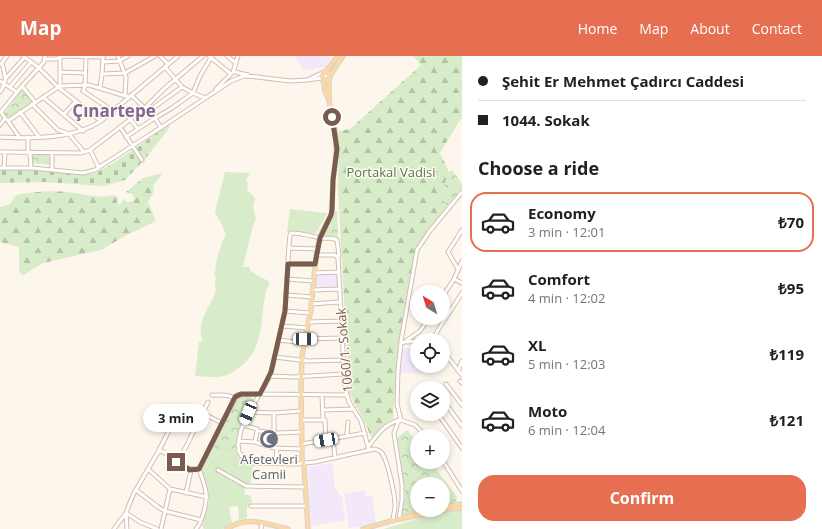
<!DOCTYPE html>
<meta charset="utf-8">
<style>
:root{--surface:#fff;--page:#f6f6f6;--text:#202124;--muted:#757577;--line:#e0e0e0;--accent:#e76f51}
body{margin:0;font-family:"Open Sans",sans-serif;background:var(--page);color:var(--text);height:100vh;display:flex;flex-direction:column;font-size:15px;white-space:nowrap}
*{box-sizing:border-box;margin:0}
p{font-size:13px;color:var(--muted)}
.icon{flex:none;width:22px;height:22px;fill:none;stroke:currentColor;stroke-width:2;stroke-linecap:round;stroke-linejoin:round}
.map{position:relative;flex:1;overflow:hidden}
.sheet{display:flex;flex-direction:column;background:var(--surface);width:360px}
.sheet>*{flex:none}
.banner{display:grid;align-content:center;height:88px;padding:0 16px;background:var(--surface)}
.needle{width:26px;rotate:322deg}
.tools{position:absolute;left:410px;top:229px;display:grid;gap:8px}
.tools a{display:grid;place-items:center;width:40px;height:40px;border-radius:50%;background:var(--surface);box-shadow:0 2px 6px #0003;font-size:20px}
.end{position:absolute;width:18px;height:18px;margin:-9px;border:5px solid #7a5c4d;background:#fff;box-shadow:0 0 0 2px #fff}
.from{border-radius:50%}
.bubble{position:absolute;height:28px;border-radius:14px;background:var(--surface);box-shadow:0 2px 6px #0003;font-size:13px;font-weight:700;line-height:28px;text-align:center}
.car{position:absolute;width:12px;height:24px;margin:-12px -6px;border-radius:5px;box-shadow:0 0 3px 1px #0007;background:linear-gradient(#fff 24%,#345 0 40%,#fff 0 76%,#345 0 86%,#fff 0)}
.banner b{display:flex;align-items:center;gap:14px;height:38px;font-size:15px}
.banner b+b{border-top:1px solid var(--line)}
.banner i{width:10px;height:10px;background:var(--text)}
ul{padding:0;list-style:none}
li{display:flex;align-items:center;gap:12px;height:60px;margin:0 8px 6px;padding:0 8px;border:2px solid transparent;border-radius:16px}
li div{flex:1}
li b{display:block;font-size:15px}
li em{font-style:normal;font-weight:700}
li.current{border-color:var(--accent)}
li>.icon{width:36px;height:36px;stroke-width:1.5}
h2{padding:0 16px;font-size:18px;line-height:48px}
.cta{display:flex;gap:8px;margin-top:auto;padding:8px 16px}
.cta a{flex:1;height:46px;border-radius:16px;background:var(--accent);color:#fff;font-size:16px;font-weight:700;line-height:46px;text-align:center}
header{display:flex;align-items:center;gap:24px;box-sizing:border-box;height:56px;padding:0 20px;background:var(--accent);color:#fff}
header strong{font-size:19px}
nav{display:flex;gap:22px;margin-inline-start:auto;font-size:14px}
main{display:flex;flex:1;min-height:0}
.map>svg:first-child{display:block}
</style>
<header>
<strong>Map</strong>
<nav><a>Home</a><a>Map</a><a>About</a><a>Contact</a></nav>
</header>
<main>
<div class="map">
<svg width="462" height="473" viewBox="0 0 462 473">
<defs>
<pattern id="forest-firs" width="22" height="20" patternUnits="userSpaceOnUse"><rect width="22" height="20" fill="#d8ecc9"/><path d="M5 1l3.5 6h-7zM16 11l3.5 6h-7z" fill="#b4c2a5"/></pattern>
<pattern id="cemetery-stones" width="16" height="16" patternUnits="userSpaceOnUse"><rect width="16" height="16" fill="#d8ecc9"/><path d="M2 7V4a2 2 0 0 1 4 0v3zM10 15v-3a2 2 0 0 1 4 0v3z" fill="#b4c2a5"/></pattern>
<pattern id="park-crowns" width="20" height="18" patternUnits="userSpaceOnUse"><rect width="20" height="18" fill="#d8ecc9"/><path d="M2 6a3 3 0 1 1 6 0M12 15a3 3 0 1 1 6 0" fill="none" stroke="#b4c2a5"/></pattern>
</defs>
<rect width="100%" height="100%" fill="#fdf6ec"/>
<path fill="#f3e8fa" d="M294 0H327L331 5H328L325 11 304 14Z
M315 217H338L339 233H314Z
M402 292 417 293V310H435L434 318 400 317Z
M332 407 334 420V431L339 438 342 440 345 464 311 470 308 411Z
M365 434 366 440H372L376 468 349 472 344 438Z"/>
<path fill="#d8ecc9" d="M225 116 250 117 249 120 246 122 248 129 247 134 255 142 253 152 256 163 252 173 243 211H250V215L270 226C269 229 267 232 266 235 260 262 265 293 240 311 235 315 229 319 223 320 214 322 205 320 195 320L199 286 203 285C195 269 209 252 215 237 217 232 213 228 216 222L214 218C216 214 215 212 216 208 217 201 222 185 226 179L222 169 215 156Z
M290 153 326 157 327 158 316 177 287 176Z
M236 395C238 403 244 408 253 410L251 427 244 429 245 438 251 440 252 448 247 451V462L239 464 238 450 229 451 232 467 223 473H204L202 470 209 444V439L201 415 202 411 205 412C211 405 220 389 229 400Z
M451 454H462V473H384L436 457Z"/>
<path fill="url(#forest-firs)" d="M413 0H462V63L460 64 440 97 449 116 440 140 447 150 417 191 396 318 393 362 381 371 373 381H371L364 364 349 337 338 133 339 75 350 73 421 9Z
M163 117 153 129 154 135 148 146 156 165 125 180 101 194 43 207 22 220 19 214V191L0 186V151L10 148 16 139C33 136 51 134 68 136 83 138 100 143 114 139L118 141 117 147 121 149V146L124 143 127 146H131L135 143 132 138 126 136 143 122Z"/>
<path fill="url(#cemetery-stones)" d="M169 69 170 71 145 103 125 124 104 130 42 126 0 127V114L35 113 82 118H94L109 110Z"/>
<path fill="url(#park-crowns)" d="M22 33 33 46 9 62 5 57Z
M31 99H51V109L32 107Z
M452 114 462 128V133L447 150 440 140 449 116Z
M334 156H337L338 182 322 181V179Z
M242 340H249L253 343C246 360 234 375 236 395L229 400C221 389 210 405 205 412L202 411 236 343Z
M407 374 417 386V406H431L457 441 456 446 443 449V428H417V454H421L404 459 402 458 405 436 397 382Z"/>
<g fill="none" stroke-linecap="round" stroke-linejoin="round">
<g stroke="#d1beb0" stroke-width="5">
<path id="minor" d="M23 0 38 11 58 31 101 65
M118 0 126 21 125 40
M160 0 168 8
M209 0 231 18 216 33
M227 0 236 7
M86 1 85 30 83 35 113 55
M45 3H56L64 0 103 1 104 0
M103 6 119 5 128 0
M1 8 7 0
M165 11 182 31
M60 16 85 17
M233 16 238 0
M235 16 248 19
M102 18 125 17 155 0
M257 21 290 25 307 24
M6 22 25 1
M322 22 307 24 324 16
M0 25 17 36
M22 30 35 46
M60 30V1
M10 31 31 6
M100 32 102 18 103 1
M0 36C8 25 5 19 2 7
M43 41 83 75
M32 48 58 74 69 78 84 96
M120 50 138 73 155 62 131 39
M145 52 165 32 203 0
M149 55 182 31 193 37 200 20 212 0
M1 56 22 30 44 6 45 0
M20 56 39 81
M64 58 76 45
M5 62 8 65 60 30 89 29 129 41
M8 65 20 82
M0 69 5 62 1 56
M120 71 142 104
M161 72 155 62 172 52 193 37 205 42
M0 81C32 83 74 83 101 65L178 0
M28 81V97
M126 81 138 73
M90 94 99 112
M0 96 81 97 90 94 131 63
M30 97 31 112
M52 97V113
M0 112H32L83 117 95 114 171 65 231 25 244 20 259 21
M4 112 5 96
M289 192 317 193
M316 199H335L338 202
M288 208H315
M458 213 448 196 462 174
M314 217 339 216
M287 223 313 225
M454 223 462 227
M312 234 340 233
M286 239 312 241
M443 240 454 223 462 205
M311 248 340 246
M285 255 310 257
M308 266 341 265
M282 270 307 272
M305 283 342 282
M279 284 304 287
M433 284 438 274 462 237
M407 286 417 285
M403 287 420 275 429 262
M443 295 462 319
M275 301 308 305 342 304
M458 315 462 305
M270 320 294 321 343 318
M460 325 462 327
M446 328 462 349
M212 339C221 340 225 337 235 342
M322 339 323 364H325L326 384
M443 344 462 370
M323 354 354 353
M249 356 274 357 301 355
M438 358 462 392
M302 364H323
M401 364 397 348 398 315 401 285 417 194 429 176 462 136
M401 364 415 369 426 380
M243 369 257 373V375L277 377 302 376
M274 376V357
M347 379 348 366
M333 382 335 402
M239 385 255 386 257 375
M255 386 274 392 302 393
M302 388 365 377
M368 391C378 378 383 369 399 364
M369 394 361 365 349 346 345 332 338 202 339 199 337 184C332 181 327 183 321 182 311 180 301 177 291 177L290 179 289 189 285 255 275 301 270 320 260 338 248 357 241 374 238 388 239 396 243 402 252 407 296 408 315 406 374 393C378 394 380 394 382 397 388 406 395 439 395 449 395 454 393 460 393 465
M158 396 162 395C175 404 182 415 199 413
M443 405 462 435
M178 407 208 346
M276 407 277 392
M148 413 170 433 207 441
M199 413 237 339 264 338 346 339
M218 414 246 430 306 431
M136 434 158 451 165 455 201 464
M186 437 191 414
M251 450H307
M126 457 140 466 157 473
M399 463 402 444V429L394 377 398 366 401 364
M114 473 126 457
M127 473 126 457 129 449 134 437 158 396 180 353 204 358 222 367
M161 473 170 433
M196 473C200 469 201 464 203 459 209 439 206 432 199 413
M261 473 262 467"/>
</g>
<g stroke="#dad1cd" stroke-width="5.5">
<path id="major" d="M326 15 338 0
M321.5 20a4.5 4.5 0 1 1 9 0a4.5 4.5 0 1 1-9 0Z
M330 20 343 0
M323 23 325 35 328 42
M443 451 462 448
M400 463 450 453 462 452
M227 473C247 459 266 468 288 473
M308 473 304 410 302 402 301 332 302 300 311 253 317 193 321 178 331 159 332 154 333 124 336 98V79L329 45V23
M363 473 430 454"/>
</g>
<use href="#minor" stroke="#fff" stroke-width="3"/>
<use href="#major" stroke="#fbd9a5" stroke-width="3.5"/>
</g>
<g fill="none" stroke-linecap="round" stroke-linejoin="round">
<path stroke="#7a5c4d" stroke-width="5" d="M176 406 190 414 199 413 235 341 241 338H260L271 316 285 255 288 208H315L320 182 331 159 332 154 333 124 337 93 332 61"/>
</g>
<defs>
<g id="mosque-disc" transform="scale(1)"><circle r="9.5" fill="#6b7280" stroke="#fffaf3"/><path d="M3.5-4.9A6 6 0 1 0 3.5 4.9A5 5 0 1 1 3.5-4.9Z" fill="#fff"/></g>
</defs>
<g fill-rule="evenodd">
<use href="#mosque-disc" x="269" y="383"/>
</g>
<g text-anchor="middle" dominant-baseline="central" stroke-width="3" stroke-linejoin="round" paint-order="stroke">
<g font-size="13" fill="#537a41" stroke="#fffaf3">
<text x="391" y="116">Portakal Vadisi</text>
</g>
<g font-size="13" fill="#7a5c4d" stroke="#fffaf3">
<text transform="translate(344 294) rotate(-95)">1060/1. Sokak</text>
</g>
<g font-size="13" fill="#5b616d" stroke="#fffaf3">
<text x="269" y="403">Afetevleri<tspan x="269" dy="15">Camii</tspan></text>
</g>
<g font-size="17" font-weight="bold" fill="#846695" stroke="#fffaf3">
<text x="114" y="54">Çınartepe</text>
</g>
</g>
</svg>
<div class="tools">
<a><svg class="needle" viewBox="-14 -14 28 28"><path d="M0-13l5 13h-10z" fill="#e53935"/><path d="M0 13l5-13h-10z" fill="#757577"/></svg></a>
<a><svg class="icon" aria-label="locate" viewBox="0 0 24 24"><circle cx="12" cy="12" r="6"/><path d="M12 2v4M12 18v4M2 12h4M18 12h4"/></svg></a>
<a><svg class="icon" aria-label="layers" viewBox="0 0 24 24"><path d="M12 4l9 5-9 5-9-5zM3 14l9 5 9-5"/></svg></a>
<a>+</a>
<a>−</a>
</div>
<i class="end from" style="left:332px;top:61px"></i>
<i class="end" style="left:176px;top:406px"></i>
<div class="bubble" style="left:143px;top:348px;width:66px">3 min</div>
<i class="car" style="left:305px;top:283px;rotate:90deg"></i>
<i class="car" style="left:248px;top:357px;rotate:203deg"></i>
<i class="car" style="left:326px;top:384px;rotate:260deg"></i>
</div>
<section class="sheet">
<div class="banner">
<b><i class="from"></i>Şehit Er Mehmet Çadırcı Caddesi</b>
<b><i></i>1044. Sokak</b>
</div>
<h2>Choose a ride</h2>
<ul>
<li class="current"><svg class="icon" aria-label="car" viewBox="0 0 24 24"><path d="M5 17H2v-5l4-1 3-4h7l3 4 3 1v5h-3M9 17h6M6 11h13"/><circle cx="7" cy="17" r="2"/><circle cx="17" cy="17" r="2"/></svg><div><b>Economy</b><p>3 min · 12:01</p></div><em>₺70</em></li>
<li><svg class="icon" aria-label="car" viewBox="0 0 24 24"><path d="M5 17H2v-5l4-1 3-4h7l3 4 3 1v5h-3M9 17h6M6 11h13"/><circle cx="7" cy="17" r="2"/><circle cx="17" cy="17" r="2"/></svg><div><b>Comfort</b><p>4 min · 12:02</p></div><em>₺95</em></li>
<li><svg class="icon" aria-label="car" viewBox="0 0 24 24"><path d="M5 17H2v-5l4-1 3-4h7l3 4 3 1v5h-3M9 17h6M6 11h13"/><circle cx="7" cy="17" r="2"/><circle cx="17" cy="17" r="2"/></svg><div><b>XL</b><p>5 min · 12:03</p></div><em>₺119</em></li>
<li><svg class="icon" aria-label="car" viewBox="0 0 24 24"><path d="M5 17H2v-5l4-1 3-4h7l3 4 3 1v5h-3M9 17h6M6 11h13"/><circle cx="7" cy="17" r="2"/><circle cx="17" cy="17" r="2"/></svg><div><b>Moto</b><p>6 min · 12:04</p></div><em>₺121</em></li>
</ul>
<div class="cta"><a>Confirm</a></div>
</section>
</main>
